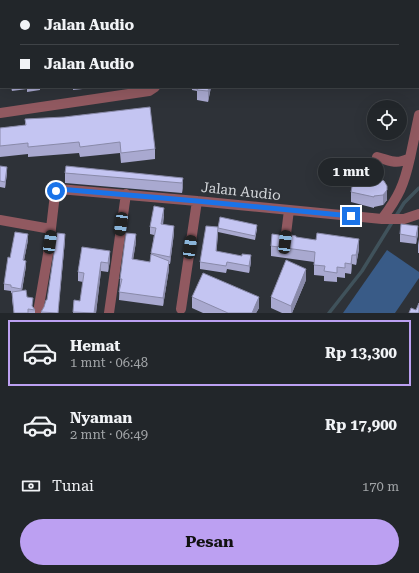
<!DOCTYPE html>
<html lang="id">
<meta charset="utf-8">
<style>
:root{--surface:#22262a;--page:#2e3236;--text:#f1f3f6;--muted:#a2a5a8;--line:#3f4347;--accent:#bca0f2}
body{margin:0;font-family:"Roboto Serif",serif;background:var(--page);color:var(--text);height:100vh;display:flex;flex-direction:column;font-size:15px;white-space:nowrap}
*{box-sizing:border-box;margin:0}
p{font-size:13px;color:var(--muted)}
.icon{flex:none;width:22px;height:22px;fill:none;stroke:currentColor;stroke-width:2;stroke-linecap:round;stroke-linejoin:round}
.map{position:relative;height:313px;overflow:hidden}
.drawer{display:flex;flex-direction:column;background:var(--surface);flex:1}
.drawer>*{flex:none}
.hud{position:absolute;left:0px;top:0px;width:419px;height:88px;box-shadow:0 4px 16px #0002,0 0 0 1px var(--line);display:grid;align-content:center;height:88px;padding:0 20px;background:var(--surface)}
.controls{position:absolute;left:367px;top:100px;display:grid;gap:8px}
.controls a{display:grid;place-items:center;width:40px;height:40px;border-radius:50%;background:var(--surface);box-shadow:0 4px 16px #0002,0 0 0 1px var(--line);font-size:20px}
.end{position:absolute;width:18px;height:18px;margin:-9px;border:5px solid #1a73e8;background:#fff;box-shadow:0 0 0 2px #fff}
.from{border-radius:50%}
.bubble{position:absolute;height:28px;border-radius:14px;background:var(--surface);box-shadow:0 4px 16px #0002,0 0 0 1px var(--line);font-size:13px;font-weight:700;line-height:28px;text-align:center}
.car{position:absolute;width:12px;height:24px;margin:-12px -6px;border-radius:5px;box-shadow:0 0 3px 1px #0007;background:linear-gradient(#222 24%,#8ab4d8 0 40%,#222 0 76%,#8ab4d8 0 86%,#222 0)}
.hud b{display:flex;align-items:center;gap:14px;height:38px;font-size:15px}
.hud b+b{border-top:1px solid var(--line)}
.hud i{width:10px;height:10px;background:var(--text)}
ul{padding:7px 0 0;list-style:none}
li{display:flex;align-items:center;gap:12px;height:66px;margin:0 8px 6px;padding:0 12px;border:2px solid transparent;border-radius:0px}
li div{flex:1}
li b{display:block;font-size:15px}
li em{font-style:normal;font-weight:700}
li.active{border-color:var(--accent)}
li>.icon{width:36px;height:36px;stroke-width:1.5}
.pay{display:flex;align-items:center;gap:10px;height:44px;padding:0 20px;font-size:15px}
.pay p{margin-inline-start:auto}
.button{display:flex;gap:8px;margin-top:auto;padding:8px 20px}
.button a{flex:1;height:46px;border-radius:24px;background:var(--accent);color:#111;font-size:16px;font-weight:700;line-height:46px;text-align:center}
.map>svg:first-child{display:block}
</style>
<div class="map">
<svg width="419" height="313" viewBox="0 0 419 313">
<rect width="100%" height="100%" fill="#2e3238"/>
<path fill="#395b87" d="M387 250 419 272V278L395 313H343Z"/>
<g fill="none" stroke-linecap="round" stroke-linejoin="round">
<path stroke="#40525b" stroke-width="3.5" d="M329 313 362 271 404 203 419 188"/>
<path stroke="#915960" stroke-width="10" d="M144 0 145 1
M346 0 353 1
M288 1V0
M418 11H419
M0 113 149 91 155 87
M377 157C392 161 395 165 410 158L419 115
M382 219C399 196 404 185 410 158
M0 220 51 229
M285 242 289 210
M181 309 197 201
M38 312 48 254 55 194 56 191 59 189 197 201 382 219H404L419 214
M109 313 126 194"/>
</g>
<path fill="#a9a9d0" d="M359 0H369V1H363Z
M0 10H1V53L0 54Z
M11 87H48H40V90L27 92V89L12 91Z
M73 87H92V88L73 90Z
M192 87H211L208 102 197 100V91L192 90Z
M25 119 155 149V159L121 163 120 153 80 157 79 153 28 157V154L0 157V128L25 125Z
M0 166 7 173 5 188 0 187Z
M65 173 183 178 182 193 65 183Z
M379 178 387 186V200L383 205 374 207V208L351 202V192Z
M164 215 163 225 174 233 170 264H169V269L163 306 119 300 120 279 136 242 133 259 150 262 154 235 150 234V227Z
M218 227 257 229 255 240 218 232 216 251 251 262 249 273 227 269 226 273 200 269V262Z
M400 234H418L416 244 400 242Z
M296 237 359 249 356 265 352 264 351 274 345 273V278L337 277V282L324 281V276L314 275V262L271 256V246L285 239Z
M419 239V253H418V245Z
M28 240 24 260 26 266 22 291 35 310V313H14L12 299V293H11V291L4 290V284L10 258Z
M65 240 58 313H41V312L44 307 47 300Z
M82 247 110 260 108 272 101 271 96 313H73L74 300 80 301 83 282 78 281V272Z
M306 280 292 313H282L271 308V297Z
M192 297 259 308 256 313H203L192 308Z"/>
<path fill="#898aa9" d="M419 46V56L418 61V50Z
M209 87H211L208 102V91Z
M7 167V173L5 188V182Z
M183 178V188L182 193V183Z
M387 190V200L383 205V195Z
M164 208V215L161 231V224Z
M174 226V233L170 264V257Z
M418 226V234L416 244V237Z
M218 227V234L216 258V251Z
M28 234V240L23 266V260Z
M65 234V240L58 313Z
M136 234V242L132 267V259Z
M359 239V249L356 265V255Z
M110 251V260L108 272V263Z
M251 255V262L249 273V266Z
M352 255V264L351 274V264Z
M26 261V266L21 295V289Z
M169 261V269L163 306V298Z
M101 262V271L96 313H94Z
M306 269V280L292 313H291V306Z
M259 297V308L256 313H252Z"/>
<path fill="#c4c5f2" stroke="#898aa9" d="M62 0H82V1H62Z
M186 0H209L216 1H186Z
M290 0H338V1H290Z
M394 0H405L404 1Z
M0 10H1V43H0Z
M198 87H209L208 91 197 90Z
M150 107 155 149 121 153 120 142 80 147 79 142 28 147V143L0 146V128L26 125 25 119 64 117Z
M0 166 7 167 5 182 0 181Z
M66 166 183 178 182 183 65 173Z
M355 171 379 176 378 178 384 181 387 186V190L383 195 374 196V197L351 192Z
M154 206 164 208 161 224 174 226 170 257 151 253 156 228 150 227Z
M220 217 257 225 255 236 218 228Z
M401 224 418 226 416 237 400 234Z
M206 226 218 227 216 251 242 256V254L251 255 249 266 227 262 226 266 200 262Z
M15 232 28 234 23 260 26 261 21 289 11 287V285L4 284 8 257 10 258Z
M57 233 65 234 58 313 41 312 44 307 46 300H47Z
M126 233 136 234 132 259 150 262 151 254 169 261 163 298 119 292 122 279H120Z
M317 233 359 239 356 255H352L351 264 345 263V268L337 267V273L324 271 325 266 314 265 315 252 271 246 272 234 279 235 285 239 288 238 291 235 296 236V237L316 240Z
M82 247 110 251 108 263 101 262 94 313 73 312 74 300 80 301 84 273 78 272Z
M286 260 306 269 291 306 271 297Z
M203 273 259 297 252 313H228L192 297Z
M26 290 27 297 33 298 32 306 35 310 28 309V313H14L12 292Z
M419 303V313H409L411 308 416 310Z"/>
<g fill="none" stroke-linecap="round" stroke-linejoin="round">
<path stroke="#1a73e8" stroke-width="5" d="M56 191 59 189 197 201 351 216"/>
</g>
<g text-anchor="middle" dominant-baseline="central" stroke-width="4" stroke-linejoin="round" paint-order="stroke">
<g font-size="14" fill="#d5d8dc" stroke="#2e3238">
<text transform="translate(241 191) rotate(6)">Jalan Audio</text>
</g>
</g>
</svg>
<div class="controls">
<a><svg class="icon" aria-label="locate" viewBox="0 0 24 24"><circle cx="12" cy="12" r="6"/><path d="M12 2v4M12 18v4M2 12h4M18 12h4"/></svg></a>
</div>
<i class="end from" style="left:56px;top:191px"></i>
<i class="end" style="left:351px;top:216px"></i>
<div class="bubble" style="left:318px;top:158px;width:66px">1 mnt</div>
<i class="car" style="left:121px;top:224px;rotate:188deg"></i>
<i class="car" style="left:50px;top:242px;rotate:8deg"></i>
<i class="car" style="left:285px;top:242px;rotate:7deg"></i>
<i class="car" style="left:190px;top:247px;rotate:8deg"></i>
<div class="hud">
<b><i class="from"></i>Jalan Audio</b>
<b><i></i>Jalan Audio</b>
</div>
</div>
<section class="drawer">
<ul>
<li class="active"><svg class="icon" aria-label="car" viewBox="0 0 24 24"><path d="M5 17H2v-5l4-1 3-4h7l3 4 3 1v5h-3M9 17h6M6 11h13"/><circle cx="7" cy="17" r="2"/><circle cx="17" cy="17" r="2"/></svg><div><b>Hemat</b><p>1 mnt · 06:48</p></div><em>Rp 13,300</em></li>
<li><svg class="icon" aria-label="car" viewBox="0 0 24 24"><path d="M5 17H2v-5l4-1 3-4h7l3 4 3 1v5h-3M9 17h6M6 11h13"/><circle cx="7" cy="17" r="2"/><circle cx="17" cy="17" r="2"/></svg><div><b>Nyaman</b><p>2 mnt · 06:49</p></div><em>Rp 17,900</em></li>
</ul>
<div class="pay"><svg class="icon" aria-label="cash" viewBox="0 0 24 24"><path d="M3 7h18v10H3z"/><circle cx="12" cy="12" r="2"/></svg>Tunai<p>170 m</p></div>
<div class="button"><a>Pesan</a></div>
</section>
